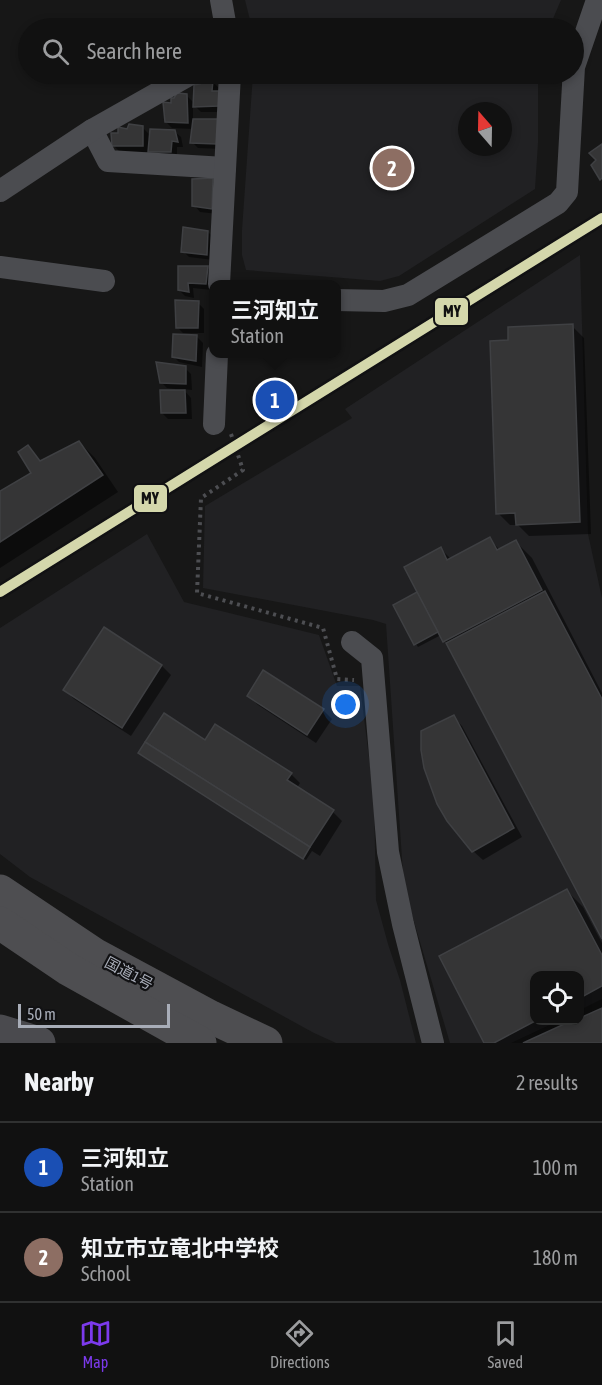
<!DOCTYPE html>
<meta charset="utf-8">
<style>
:root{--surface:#111;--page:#1a1a1a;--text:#f1f3f6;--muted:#9c9d9f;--line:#303131;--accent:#7c3aed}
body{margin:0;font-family:"Asap Condensed","Noto Sans JP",sans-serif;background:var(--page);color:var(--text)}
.controls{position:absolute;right:18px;bottom:18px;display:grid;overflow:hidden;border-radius:12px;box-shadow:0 3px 9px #0003}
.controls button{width:54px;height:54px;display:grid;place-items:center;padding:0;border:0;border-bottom:2px solid var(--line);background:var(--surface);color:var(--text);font:30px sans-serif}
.compass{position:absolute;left:458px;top:102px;width:54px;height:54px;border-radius:50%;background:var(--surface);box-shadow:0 3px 9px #0003;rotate:340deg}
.scale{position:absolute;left:18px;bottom:15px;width:152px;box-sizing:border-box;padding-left:6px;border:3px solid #a8adb8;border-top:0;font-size:16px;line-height:21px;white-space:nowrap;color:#a8adb8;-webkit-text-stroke:4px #111113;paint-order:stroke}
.you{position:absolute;left:346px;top:705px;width:21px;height:21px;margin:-15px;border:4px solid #fff;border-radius:50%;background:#1a73e8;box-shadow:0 0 0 9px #1a73e833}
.badge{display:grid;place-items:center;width:39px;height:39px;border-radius:50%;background:var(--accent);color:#fff;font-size:20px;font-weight:700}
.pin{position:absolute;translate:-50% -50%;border:3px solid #fff;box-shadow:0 2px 6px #0006}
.popup{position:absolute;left:209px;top:280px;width:132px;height:78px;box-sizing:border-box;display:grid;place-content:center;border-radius:12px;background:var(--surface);filter:drop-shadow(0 2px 4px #0005);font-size:20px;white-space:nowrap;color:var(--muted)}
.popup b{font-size:22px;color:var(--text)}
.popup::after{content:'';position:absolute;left:50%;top:100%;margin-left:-12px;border:12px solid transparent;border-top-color:var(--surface)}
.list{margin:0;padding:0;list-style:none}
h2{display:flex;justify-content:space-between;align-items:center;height:78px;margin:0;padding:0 24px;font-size:26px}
h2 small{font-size:20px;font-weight:400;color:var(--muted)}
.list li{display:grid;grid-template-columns:39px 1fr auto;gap:18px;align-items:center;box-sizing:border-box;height:90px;padding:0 24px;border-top:2px solid var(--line)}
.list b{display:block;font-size:22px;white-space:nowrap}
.list p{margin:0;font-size:20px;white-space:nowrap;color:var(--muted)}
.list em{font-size:20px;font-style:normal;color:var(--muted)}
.icon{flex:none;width:33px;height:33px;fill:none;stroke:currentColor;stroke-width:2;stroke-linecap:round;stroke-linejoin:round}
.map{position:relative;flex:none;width:602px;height:1043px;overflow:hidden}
.search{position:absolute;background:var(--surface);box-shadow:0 3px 9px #0003;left:18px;right:18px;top:18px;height:66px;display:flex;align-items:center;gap:15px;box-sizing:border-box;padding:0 21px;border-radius:33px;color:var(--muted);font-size:22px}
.sheet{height:258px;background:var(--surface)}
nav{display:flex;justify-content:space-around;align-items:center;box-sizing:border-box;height:84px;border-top:2px solid var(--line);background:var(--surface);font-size:16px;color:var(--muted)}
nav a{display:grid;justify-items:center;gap:3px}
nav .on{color:var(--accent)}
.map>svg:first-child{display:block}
</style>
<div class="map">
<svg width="602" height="1043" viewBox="0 0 602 1043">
<rect width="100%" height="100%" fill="#171717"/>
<g fill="#212123" fill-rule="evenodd">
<path d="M245 0H561L549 28H252Z"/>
<path d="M253 74H538V143L535 189 399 276 380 281 246 270 242 255V230ZM467 111H503V147H467Z"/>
<path d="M580 255 588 534 602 598V999L580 1010V976H534V1020L558 1021 511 1043H450L404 888 386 624 373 620 203 588 205 506 352 418 345 409Z"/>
<path d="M147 534 184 602 319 635 337 686H360L374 797 376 900 388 944 400 980 416 1043H336L314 1033 30 877 0 854V628Z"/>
</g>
<g fill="#0007" fill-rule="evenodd">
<path d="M213 82 219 88 224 112H201L193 104V120L223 149 198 148 192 142 193 129 172 128 166 122 172 105 187 96 195 104Z"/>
<path d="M142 127 151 136 174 131 181 137 183 147H177V158H156L150 152H120L114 146 128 131Z"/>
<path d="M212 180 218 186V214L200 212 194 205Z"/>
<path d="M208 232 214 238 213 260 189 257 183 251Z"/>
<path d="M207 267 213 274 212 290 193 288 194 298 185 296 179 290Z"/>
<path d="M198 303 204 309V333H183L177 327Z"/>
<path d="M572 326 584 338 591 534 529 536 518 525H510L498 513 510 342Z"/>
<path d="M197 337 203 343 202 367 179 362 173 356Z"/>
<path d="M185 368 191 374 192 390 183 389 191 398 192 419H168L162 413 175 391V389L167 388 161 382Z"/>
<path d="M79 442 95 458 118 492 0 568V493L33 473 27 447 42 462Z"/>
<path d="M489 539 500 550 516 542 532 558 602 693V936L450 647 444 641 441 635 418 647 416 644 419 593 441 549 451 559Z"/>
<path d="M104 629 162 666 171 675 131 736 74 699 65 690Z"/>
<path d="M249 696 323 710 332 719 316 743 258 705Z"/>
<path d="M453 717 462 726 522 837 483 860 473 851Z"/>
<path d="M205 742 291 774 300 783 297 788 333 812 342 821 320 856 312 851 306 860 142 756Z"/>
<path d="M567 891 583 907 602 943V1043H486ZM534 976H580V1020H534Z"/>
</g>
<g fill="#353536" stroke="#3f4043" stroke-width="1.5">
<path d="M199 79 213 80 212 91H219V106L193 107 194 85 200 84Z"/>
<path d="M177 93 187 94 188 123 165 122 163 102 171 103V98H174Z"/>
<path d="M193 119H218L217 144 190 143Z"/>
<path d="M129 124 143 126V146H112L111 133H118V127L127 129Z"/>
<path d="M150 129 175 130 178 142 172 141 171 152H148Z"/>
<path d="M602 144V178L600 180 591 165 596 160 589 153Z"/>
<path d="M213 178 212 209 192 206V179Z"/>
<path d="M183 227 208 231 207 255 181 252Z"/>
<path d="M178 266H208L206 284 188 283 189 292 178 290Z"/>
<path d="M175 300 199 301 198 328H176Z"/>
<path d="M573 324 580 522 516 525 515 513 496 514 490 341 508 340V327Z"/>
<path d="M173 334 197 335 196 361 172 357Z"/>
<path d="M156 362 186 366V384L160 383Z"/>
<path d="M160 390H185L186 413H161Z"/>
<path d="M79 441 103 475 0 542V491L31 473 18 452 28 445 40 461Z"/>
<path d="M490 537 497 550 516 540 542 590 443 642 404 567 441 547 447 560Z"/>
<path d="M545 591 602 699V939L446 643Z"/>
<path d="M417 592 438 632 414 645 393 605Z"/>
<path d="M104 627 162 665 122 728 63 690Z"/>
<path d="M263 670 324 709 307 735 247 696Z"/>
<path d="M164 713 205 740 215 724 292 773 287 780 334 810 310 847 145 742Z"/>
<path d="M454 715 514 828 472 852 447 821 437 804 424 768 421 750V731Z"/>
<path d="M145 742 310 847 303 859 138 753Z"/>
<path d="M567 889 602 955V986L580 998V976H534V1020H537L494 1043H484L439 956Z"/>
<path d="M602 1008V1043H523L573 1020H580V1018Z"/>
</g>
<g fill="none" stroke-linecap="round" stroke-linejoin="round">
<path stroke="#4d4e52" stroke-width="4" stroke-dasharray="3 4.5" stroke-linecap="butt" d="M231 434 243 470 201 498 197 593 323 628 337 679 354 680"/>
<g stroke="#4b4c50" stroke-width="22">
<path d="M221 0 226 28"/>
<path d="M92 130 108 161 225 168"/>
<path d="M0 191 92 130 191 74"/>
<path d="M0 267 104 281"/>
<path d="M219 284 230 74"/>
<path d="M336 300 384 301 408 295 558 203 567 192 574 67 597 0"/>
<path d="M214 424 217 354"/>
<path d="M352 642 372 658 388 852 403 924 433 1043"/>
</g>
<path stroke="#4a4a4e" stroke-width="33" d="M0 1031 39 1043"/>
<g stroke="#4e4e51" stroke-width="33">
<path d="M0 891 94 954 211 1017 266 1043"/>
<path d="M0 923 68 969 200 1043"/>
</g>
<defs>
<path id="rail-1" d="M0 592 602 218"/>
</defs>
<use href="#rail-1" stroke="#111113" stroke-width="15"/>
<use href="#rail-1" stroke="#d4d7ab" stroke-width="10"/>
</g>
<g text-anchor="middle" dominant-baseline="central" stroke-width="4.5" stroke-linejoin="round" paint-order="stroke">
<g font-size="15" fill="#a8adb8" stroke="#111113">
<text transform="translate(129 973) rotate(28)">国道1号</text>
</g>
</g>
<g stroke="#111113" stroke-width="2">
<rect x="434" y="297" width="35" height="29" rx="6" fill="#d4d7ab"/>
<rect x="133" y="484" width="35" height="29" rx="6" fill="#d4d7ab"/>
</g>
<g font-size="16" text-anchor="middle" font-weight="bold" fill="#111">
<text x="452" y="317">MY</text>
<text x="150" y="504">MY</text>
</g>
</svg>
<div class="controls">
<button><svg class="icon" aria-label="locate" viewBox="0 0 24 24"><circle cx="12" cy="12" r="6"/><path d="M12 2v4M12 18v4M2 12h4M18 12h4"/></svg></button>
</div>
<svg class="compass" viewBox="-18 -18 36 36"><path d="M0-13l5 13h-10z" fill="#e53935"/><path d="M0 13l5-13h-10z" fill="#9c9d9f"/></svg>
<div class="scale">50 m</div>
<div class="you"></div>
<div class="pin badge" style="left:275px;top:400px;background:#1a4fb4">1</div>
<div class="popup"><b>三河知立</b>Station</div>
<div class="pin badge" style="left:392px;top:168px;background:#8d6e63">2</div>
<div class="search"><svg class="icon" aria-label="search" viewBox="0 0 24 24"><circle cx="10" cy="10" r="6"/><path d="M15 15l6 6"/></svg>Search here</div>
</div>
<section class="sheet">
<h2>Nearby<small>2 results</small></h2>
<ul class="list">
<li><span class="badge" style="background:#1a4fb4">1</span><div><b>三河知立</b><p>Station</p></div><em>100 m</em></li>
<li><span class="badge" style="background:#8d6e63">2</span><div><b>知立市立竜北中学校</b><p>School</p></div><em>180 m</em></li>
</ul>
</section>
<nav>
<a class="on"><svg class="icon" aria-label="map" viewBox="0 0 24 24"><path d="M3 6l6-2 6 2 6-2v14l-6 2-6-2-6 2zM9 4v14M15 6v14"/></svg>Map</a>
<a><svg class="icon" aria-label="directions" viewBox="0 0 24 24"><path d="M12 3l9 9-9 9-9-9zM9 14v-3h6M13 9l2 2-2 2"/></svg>Directions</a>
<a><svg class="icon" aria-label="saved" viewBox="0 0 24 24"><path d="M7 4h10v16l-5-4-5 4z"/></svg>Saved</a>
</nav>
